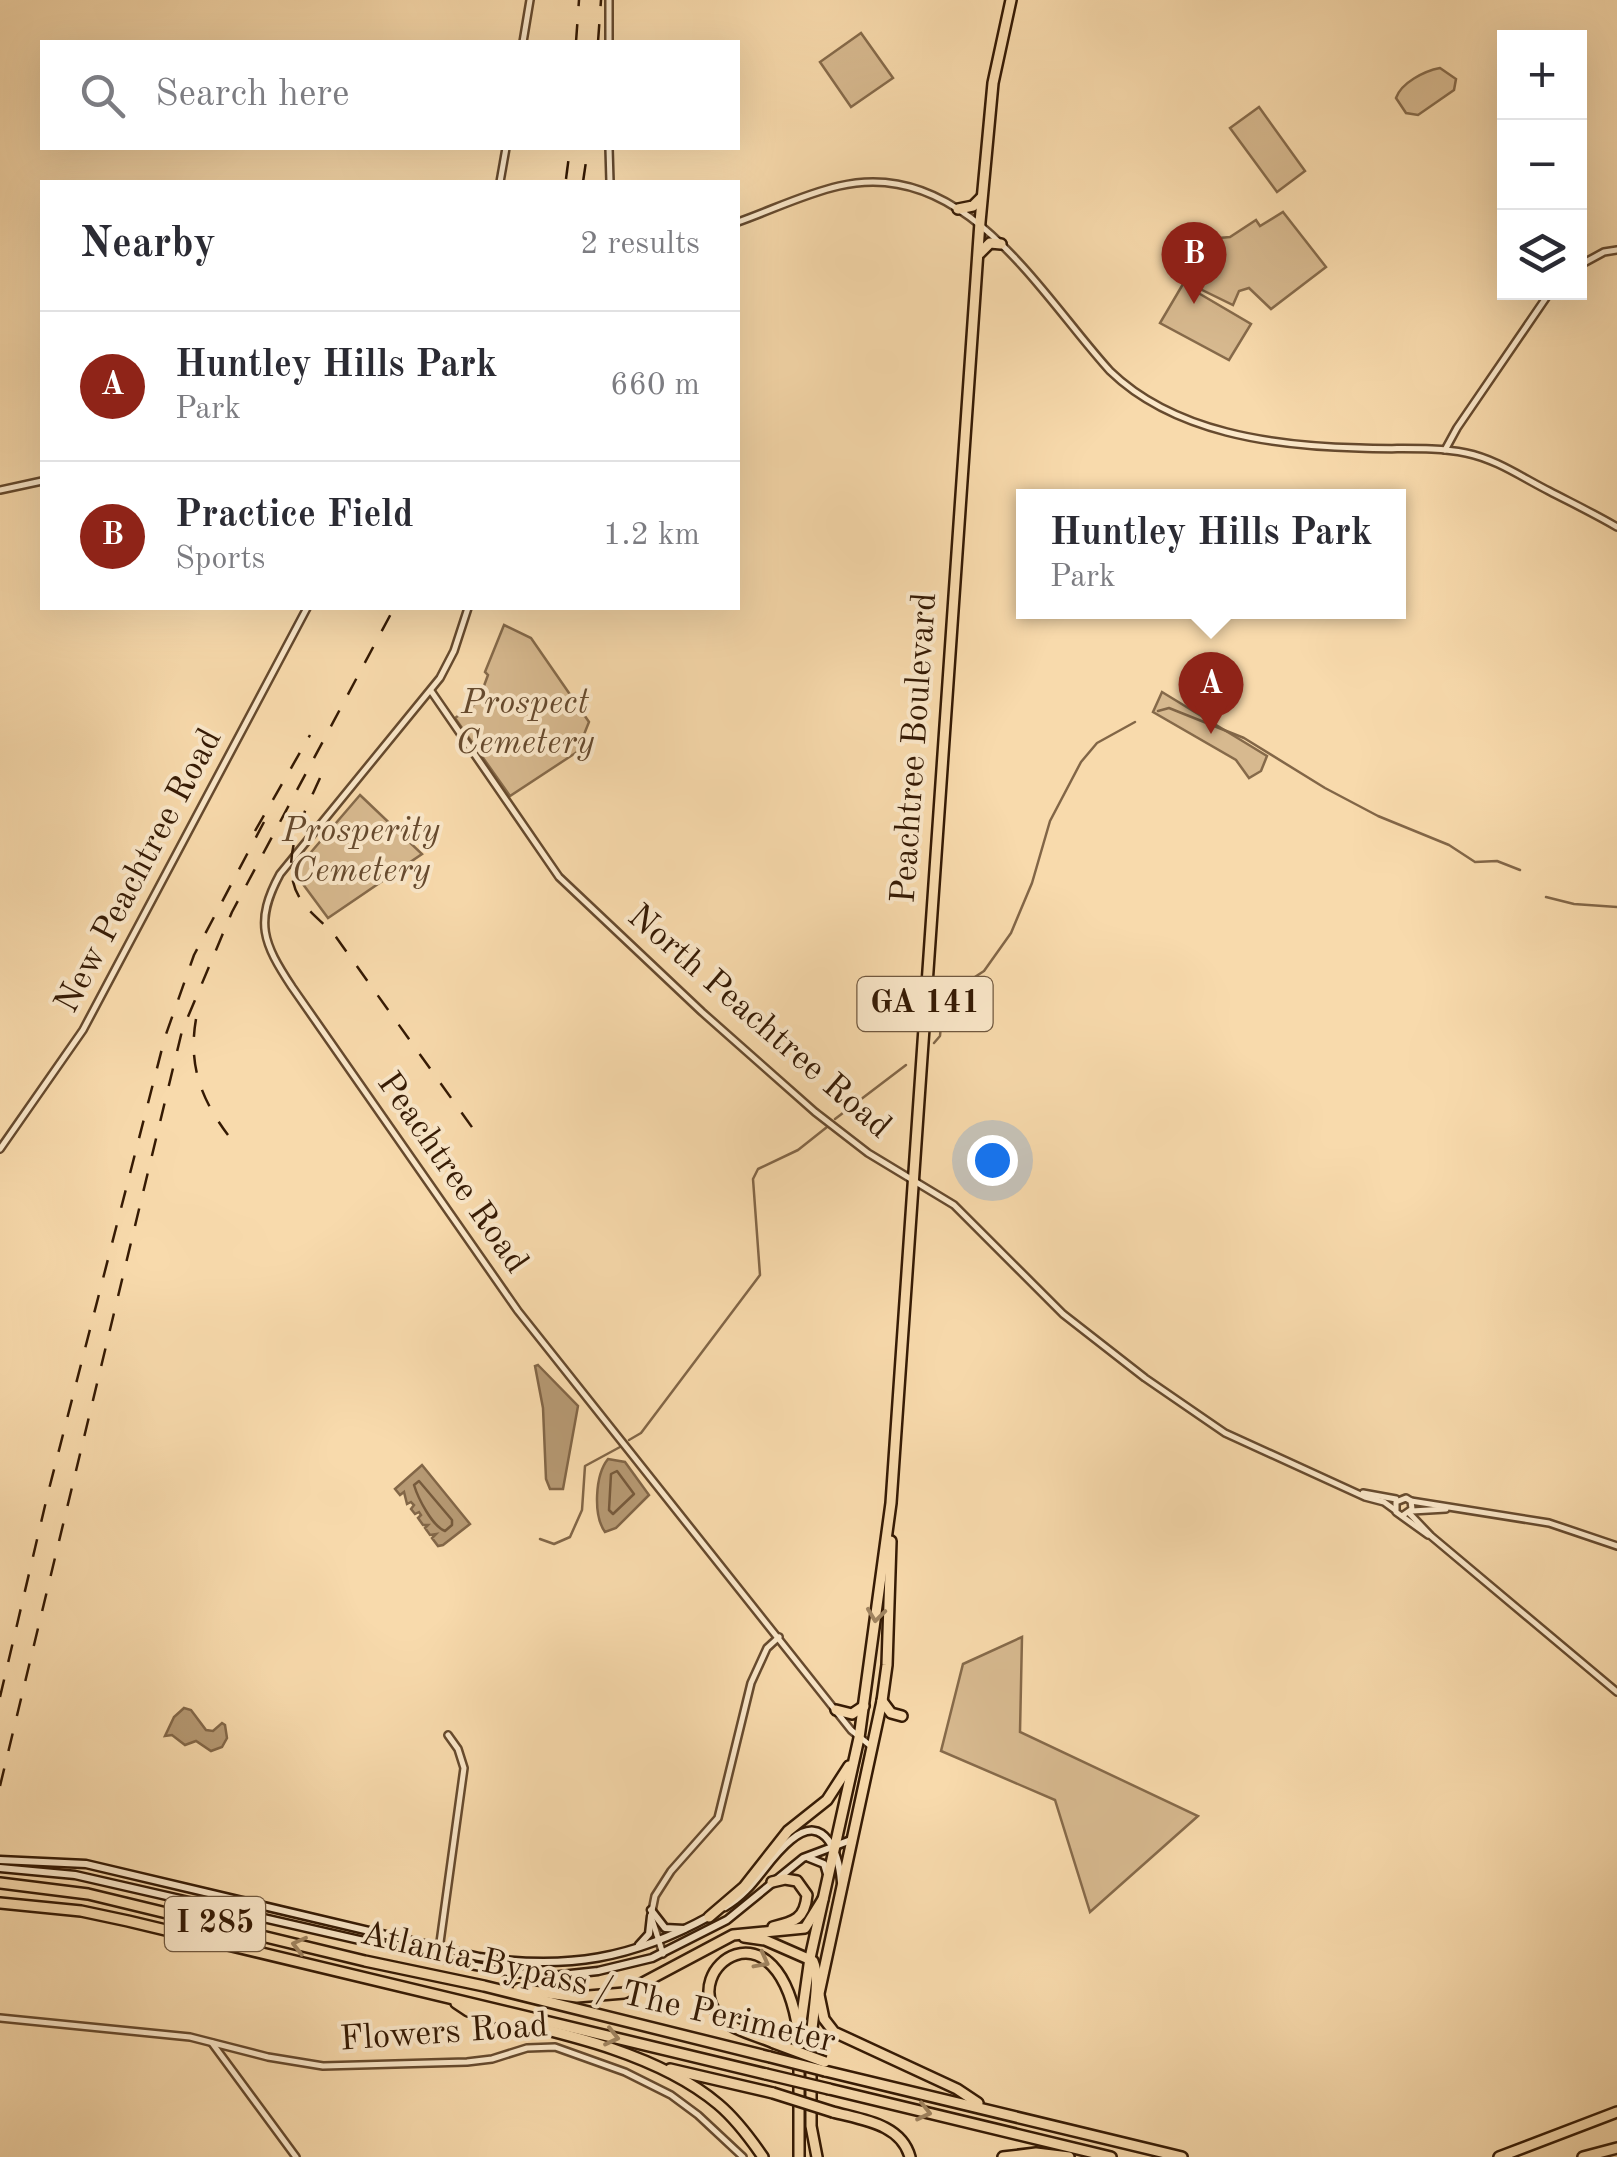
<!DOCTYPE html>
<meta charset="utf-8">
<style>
:root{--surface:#fff;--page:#f7f7f7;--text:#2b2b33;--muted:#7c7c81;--line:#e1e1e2;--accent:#8f2418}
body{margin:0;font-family:"Old Standard TT",serif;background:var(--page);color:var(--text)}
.controls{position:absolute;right:30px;top:30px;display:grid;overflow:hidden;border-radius:0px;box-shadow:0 10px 40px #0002}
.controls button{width:90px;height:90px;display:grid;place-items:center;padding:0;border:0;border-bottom:2px solid var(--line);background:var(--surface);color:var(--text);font:50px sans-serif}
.you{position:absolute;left:992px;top:1160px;width:35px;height:35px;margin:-25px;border:8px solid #fff;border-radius:50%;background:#1a73e8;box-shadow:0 0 0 15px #1a73e833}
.badge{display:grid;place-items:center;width:65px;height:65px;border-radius:50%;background:var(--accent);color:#fff;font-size:32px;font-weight:700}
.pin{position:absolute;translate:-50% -82px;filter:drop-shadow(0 2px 5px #0008)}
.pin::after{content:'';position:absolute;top:52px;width:35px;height:30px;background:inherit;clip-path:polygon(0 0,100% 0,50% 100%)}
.popup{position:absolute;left:1016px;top:489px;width:390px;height:130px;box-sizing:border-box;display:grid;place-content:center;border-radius:0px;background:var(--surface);filter:drop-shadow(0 2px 8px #0005);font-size:32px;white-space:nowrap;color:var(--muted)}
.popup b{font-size:38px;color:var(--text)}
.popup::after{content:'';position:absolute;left:50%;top:100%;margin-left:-20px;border:20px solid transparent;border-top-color:var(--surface)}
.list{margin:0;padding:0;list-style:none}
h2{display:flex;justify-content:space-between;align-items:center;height:130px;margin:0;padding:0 40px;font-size:42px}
h2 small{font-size:32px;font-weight:400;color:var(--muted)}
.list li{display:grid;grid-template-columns:65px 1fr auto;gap:30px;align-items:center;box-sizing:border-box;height:150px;padding:0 40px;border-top:2px solid var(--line)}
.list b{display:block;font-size:38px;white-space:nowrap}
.list p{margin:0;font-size:32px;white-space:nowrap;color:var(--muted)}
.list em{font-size:32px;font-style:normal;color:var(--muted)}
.icon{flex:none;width:55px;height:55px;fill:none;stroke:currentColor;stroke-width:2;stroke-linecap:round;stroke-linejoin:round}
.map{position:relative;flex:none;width:1617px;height:2157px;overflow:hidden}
.search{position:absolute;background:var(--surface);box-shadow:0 10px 40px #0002;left:40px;top:40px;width:700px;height:110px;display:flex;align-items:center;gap:25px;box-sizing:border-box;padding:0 35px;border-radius:0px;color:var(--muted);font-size:38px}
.panel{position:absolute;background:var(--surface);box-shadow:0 10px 40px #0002;left:40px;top:180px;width:700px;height:430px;border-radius:0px}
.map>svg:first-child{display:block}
</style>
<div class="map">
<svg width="1617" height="2157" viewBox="0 0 1617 2157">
<rect width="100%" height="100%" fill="#f8daac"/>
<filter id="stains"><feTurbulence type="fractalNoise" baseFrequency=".002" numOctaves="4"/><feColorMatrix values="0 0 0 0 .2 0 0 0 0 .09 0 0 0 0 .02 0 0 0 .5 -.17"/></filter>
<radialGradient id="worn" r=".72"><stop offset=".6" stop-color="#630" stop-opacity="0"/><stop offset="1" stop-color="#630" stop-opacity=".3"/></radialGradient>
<g fill="#d7b98f" stroke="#866a4a" stroke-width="2.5">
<path d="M861 33 893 78 851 107 820 62Z"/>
<path d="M1440 68 1456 79 1454 90 1418 115 1406 113 1396 98C1401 83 1424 71 1440 68Z"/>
<path d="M1259 107 1305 171 1277 192 1230 128Z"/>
<path d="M1283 212 1326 267 1271 309 1249 288 1239 291 1233 305 1190 284 1219 238 1230 237 1256 220 1260 226Z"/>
<path d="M1183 284 1251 324 1229 360 1160 323Z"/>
<path d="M504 625 531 638 589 722 577 752 510 796 455 718 478 702 488 675 485 672Z"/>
<path d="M1162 692 1267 756 1261 771 1249 778 1236 760 1153 712Z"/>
<path d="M360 795 422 854 328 918 294 872Z"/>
<path d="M1022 1637 1020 1732 1198 1816 1090 1912 1055 1800 941 1751 963 1664Z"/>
</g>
<g fill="#b69973" stroke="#826647" stroke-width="2.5">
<path d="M538 1365 578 1406 563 1489H550L546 1479 543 1408 535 1366Z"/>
<path d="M608 1459 625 1462 649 1495 616 1528 605 1532C593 1515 595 1475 608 1459Z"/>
<path d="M422 1465 470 1524 443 1545 438 1546 432 1538 436 1534 430 1535 425 1528 428 1525H423L418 1518 421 1515 419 1512 415 1514 411 1509 414 1505 411 1502 407 1504 404 1492 400 1495 395 1489Z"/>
<path d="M184 1708 191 1710 206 1730 213 1731 222 1723 225 1725 227 1738 222 1747 211 1751 196 1741 185 1745 172 1735 165 1736 174 1717Z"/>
</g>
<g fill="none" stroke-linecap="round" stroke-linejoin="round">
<g stroke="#765a3c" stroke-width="2.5">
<path d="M617 1471 634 1494 613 1514 609 1510 611 1474Z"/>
<path d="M419 1481 452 1520V1525L445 1531C432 1526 418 1498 414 1485Z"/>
</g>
<g stroke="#826647" stroke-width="2.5">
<path d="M1158 711 1169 708 1244 738 1325 788 1378 816 1449 845 1475 862 1497 861 1520 870"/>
<path d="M1546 897 1574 904 1617 907"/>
<path d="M934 1043 940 1036 943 1004 952 992 984 971 1011 933 1032 883 1050 821 1081 762 1097 743 1135 722"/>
<path d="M835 1119 906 1065"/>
<path d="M629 1440 641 1433 760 1275 753 1179 758 1169 798 1150 827 1127"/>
<path d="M540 1539 554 1544 570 1537 582 1510 585 1466 620 1447"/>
</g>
<defs>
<g id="tertiary">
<path d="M609 0V42"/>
<path d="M523 42 530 0"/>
<path d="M609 148 610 182"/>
<path d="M500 182 506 148"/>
<path d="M738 222C772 210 804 194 839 186 964 156 1040 294 1110 371 1174 433 1274 446 1359 448 1395 450 1431 446 1466 453 1496 459 1523 478 1549 491 1572 503 1595 514 1617 527"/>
<path d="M1580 265 1604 252 1617 250"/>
<path d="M1445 450 1457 428 1550 292"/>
<path d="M0 490 42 481"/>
<path d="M468 608 454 651 440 678 280 874C254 922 263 943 292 987L518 1311 851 1730 872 1747"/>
<path d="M431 691 559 877 702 1012 815 1112 868 1153 954 1205 1063 1314 1145 1378 1225 1433 1365 1497 1384 1502 1395 1510"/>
<path d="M0 1149 83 1030 307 608"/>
<path d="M1363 1493 1396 1499"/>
<path d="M1411 1501 1549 1523 1617 1546"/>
<path d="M1412 1511 1446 1509"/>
<path d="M1410 1514 1431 1536 1617 1692"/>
<path d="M1402 1516 1412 1509 1411 1501 1406 1498 1396 1502V1512L1428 1535"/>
<path d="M663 1954 651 1916 655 1896 671 1871 718 1818 751 1683 767 1648 779 1637"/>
<path d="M438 1957 464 1768 458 1749 448 1735"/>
<path d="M0 2018 190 2037 268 2057 323 2066 467 2062 492 2059 527 2048 555 2047 625 2072 671 2095 698 2115 743 2157"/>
<path d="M212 2043 296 2157"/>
</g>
<g id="secondary">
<path d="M809 1858 824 1864 827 1874"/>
<path d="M0 1860 86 1864 479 1957C567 1970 632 1959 710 1916"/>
<path d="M0 1868 75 1875 460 1963 513 1973 552 1976 598 1971 652 1958 727 1920 803 1858 851 1840"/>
<path d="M725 1907C754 1891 766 1860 791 1840 826 1811 839 1856 841 1882"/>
<path d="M651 1910 665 1928 684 1929"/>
<path d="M639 1945 649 1934 651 1916"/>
</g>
<g id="trunk">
<path d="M958 209 973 206 981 198"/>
<path d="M980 253 990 243 1001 244"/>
<path d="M882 1701 891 1713 902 1716"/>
<path d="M836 1710 852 1714 864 1706"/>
<path d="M709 1917 744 1887 788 1831 827 1800 849 1766"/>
<path d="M810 1958 859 1738 891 1503 980 222 993 83 1011 0"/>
<path d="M818 1998 882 1701 887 1665 891 1541"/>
<path d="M811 2063V2126L817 2157"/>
</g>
<g id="motorway">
<path d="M772 1882 785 1879 797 1881 807 1895C805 1919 794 1922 773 1927"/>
<path d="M0 1883 88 1894 365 1961 484 1986 770 2057"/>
<path d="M0 1903 81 1911 128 1921 766 2074"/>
<path d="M744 1937 765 1940 813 1961C822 1981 810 2024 811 2048"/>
<path d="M518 1989 577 1997 624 1993 733 1935 805 1928 823 1899"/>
<path d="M819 1995 824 2019 834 2032 957 2089 978 2103"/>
<path d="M456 2003 468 2011C548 2030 654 2050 718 2104 736 2119 750 2138 763 2157"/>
<path d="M774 2043C756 2035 733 2031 719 2016 677 1970 779 1892 799 2036"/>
<path d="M670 2069 773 2093"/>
<path d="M825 2071 1182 2157"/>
<path d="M829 2089 1111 2157"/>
<path d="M833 2112C863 2120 901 2124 910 2157"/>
<path d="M799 2157V2036L810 1958"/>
<path d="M1003 2157 1036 2153 1069 2157"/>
<path d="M1499 2157 1617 2112"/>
<path d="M1583 2157 1617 2148"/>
</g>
</defs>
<use href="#tertiary" stroke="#664a2e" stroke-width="10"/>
<use href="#secondary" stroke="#351a04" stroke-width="11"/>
<use href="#trunk" stroke="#351a04" stroke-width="14"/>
<use href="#motorway" stroke="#351a04" stroke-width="14"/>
<use href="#tertiary" stroke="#fae7c9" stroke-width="5"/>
<use href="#secondary" stroke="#fae7c9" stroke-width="6"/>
<use href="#trunk" stroke="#f8daac" stroke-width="9"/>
<use href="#motorway" stroke="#f8daac" stroke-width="9"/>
<g stroke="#351a04" stroke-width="2.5" stroke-dasharray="18 18" stroke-linecap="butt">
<path d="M576 42 579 0"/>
<path d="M598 42 601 0"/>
<path d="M566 179 570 148"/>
<path d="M583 182 588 148"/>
<path d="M320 778C303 816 275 865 303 903 313 916 326 925 336 937L479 1137"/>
<path d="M255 831 310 735"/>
<path d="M196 1019C188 1065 201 1099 228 1135"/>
<path d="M0 1697 48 1493 165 1037 194 955 264 822"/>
<path d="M0 1786 182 1031 232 912 394 608"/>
</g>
<defs>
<g id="motorway-bridge">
<path d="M774 2043 825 2062"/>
<path d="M770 2057 825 2071"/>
<path d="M766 2074 829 2089"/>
<path d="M773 2093 833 2112"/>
</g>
</defs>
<use href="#motorway-bridge" stroke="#351a04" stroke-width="14" stroke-linecap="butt"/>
<use href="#motorway-bridge" stroke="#f8daac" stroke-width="9"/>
</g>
<defs><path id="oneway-chevron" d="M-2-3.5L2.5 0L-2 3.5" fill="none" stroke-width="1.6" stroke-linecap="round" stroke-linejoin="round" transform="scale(2.5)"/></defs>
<g stroke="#a08460">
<use href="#oneway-chevron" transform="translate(876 1615) rotate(97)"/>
<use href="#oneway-chevron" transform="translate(299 1945) rotate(-166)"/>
<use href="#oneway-chevron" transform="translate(762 1961) rotate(28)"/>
<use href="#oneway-chevron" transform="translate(612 2037) rotate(13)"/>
<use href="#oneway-chevron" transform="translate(924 2112) rotate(13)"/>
</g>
<g text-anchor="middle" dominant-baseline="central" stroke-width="8" stroke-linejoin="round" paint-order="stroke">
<g fill="#fae7c9" stroke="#70583f" stroke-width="2.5">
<rect x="857.5" y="977" width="135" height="54" rx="8"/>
<rect x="165" y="1897" width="100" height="54" rx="8"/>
</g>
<g font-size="32" font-weight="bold" fill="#351a04">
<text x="925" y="1004">GA 141</text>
<text x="215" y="1924">I 285</text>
</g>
<g font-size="35" font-style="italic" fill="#664a2e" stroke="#fae7c9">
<text x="525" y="703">Prospect<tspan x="525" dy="40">Cemetery</tspan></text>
<text x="361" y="831">Prosperity<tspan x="361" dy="40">Cemetery</tspan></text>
</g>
<g font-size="35" fill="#351a04" stroke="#fae7c9">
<text transform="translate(915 748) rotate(-86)">Peachtree Boulevard</text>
<text transform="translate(139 871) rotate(-62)">New Peachtree Road</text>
<text transform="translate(759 1022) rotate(41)">North Peachtree Road</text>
<text transform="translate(452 1173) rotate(55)">Peachtree Road</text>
<text transform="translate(598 1988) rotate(13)">Atlanta Bypass / The Perimeter</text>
<text transform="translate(444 2033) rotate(-4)">Flowers Road</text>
</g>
</g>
<rect width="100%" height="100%" filter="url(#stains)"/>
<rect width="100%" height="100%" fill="url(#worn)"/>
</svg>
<div class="controls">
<button>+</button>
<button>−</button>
<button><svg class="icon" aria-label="layers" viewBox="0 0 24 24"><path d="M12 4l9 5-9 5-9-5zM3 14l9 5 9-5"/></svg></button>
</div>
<div class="you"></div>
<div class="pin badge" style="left:1211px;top:734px">A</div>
<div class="popup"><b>Huntley Hills Park</b>Park</div>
<div class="pin badge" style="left:1194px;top:304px">B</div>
<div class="search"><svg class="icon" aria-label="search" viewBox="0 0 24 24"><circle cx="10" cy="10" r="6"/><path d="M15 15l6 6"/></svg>Search here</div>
<section class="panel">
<h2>Nearby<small>2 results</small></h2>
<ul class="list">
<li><span class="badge">A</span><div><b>Huntley Hills Park</b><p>Park</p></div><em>660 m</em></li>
<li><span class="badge">B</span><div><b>Practice Field</b><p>Sports</p></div><em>1.2 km</em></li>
</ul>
</section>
</div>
